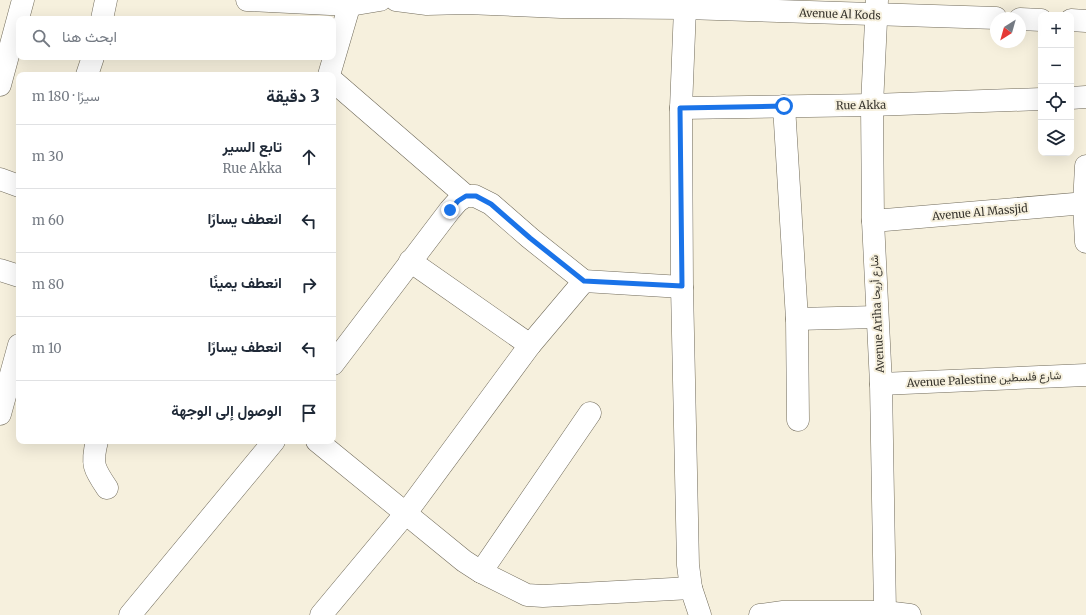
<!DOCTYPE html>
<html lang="ar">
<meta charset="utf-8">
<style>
:root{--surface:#fff;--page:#f2f2f3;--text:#1f2937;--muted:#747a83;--line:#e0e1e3}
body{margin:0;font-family:Merriweather,Vazirmatn,serif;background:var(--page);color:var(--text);direction:rtl}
.controls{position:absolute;right:12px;top:12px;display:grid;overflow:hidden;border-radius:8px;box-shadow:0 4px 16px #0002}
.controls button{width:36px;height:36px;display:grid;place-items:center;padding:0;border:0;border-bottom:1px solid var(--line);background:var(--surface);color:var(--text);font:20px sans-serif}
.compass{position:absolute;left:990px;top:12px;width:36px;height:36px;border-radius:50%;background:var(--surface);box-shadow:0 4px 16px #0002;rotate:217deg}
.stop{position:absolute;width:12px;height:12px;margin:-9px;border:3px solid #1a73e8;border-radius:50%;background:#fff}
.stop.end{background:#1a73e8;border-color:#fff;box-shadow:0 1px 4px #0008}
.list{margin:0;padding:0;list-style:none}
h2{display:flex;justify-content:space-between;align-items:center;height:52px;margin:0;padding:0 16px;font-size:17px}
h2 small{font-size:13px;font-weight:400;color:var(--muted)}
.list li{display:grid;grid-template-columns:26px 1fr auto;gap:12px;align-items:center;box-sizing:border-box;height:64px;padding:0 16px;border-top:1px solid var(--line)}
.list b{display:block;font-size:15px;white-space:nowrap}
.list p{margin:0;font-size:13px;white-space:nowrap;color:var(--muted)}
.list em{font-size:13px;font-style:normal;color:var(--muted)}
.icon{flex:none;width:22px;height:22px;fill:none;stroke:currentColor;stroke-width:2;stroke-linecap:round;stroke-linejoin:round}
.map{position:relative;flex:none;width:1086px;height:615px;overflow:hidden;direction:ltr}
.search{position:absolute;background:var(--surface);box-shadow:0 4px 16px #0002;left:16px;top:16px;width:320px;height:44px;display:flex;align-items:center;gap:10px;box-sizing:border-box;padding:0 14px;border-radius:8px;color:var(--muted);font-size:15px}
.panel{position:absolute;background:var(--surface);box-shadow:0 4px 16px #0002;left:16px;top:72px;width:320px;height:372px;border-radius:8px;direction:rtl}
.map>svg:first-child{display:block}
</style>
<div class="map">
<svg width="1086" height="615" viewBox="0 0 1086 615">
<rect width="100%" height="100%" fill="#f6f0dd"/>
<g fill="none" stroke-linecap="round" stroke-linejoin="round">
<defs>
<g id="minor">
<path d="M247 0 350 5 380 0"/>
<path d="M396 0 427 4 466 3 561 7 685 8 996 18"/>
<path d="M877 0 872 105 873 221 881 384 885 612"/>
<path d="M685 8 681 108 682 287 688 565 691 588"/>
<path d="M102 19 106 0"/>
<path d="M1020 19 1041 20"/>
<path d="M1071 20 1086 21"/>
<path d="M87 75 93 57"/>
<path d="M329 75 351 0"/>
<path d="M333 81 466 196"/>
<path d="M0 85 23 0"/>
<path d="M1071 98 1086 97"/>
<path d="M784 106 797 319 798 420"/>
<path d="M681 108 872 105 1041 99"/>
<path d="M1086 166 1084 204 1086 242"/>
<path d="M0 179 19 186"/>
<path d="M873 221 1086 203"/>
<path d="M410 261 530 345"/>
<path d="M0 270 19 276"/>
<path d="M797 319 877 317"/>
<path d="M333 364 450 210 458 201 466 196H475L491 204 530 238 584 281 682 287"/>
<path d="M881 384 1086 375"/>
<path d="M0 414 19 345"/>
<path d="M97 441C91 464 94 469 107 488"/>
<path d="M317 441 464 561 481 572 527 595 543 596 691 588 700 615"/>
<path d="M481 572 590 413"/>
<path d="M130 615 274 441"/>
<path d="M321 615 406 513 530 345 584 281"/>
<path d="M760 615 783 612H885L910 615"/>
</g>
</defs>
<use href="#minor" stroke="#716b5b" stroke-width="23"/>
<use href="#minor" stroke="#fff" stroke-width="22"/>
</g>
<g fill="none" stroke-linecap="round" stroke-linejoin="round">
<path stroke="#1a73e8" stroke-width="5" d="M450 210 458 201 466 196H476L491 204 530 238 584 281 682 286 680 108 784 106"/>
</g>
<g text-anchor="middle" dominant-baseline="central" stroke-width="4" stroke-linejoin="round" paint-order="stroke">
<g font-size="11" fill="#37342d" stroke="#f6f0dd">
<text transform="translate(840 14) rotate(2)">Avenue Al Kods</text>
<text transform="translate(861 105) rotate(-1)">Rue Akka</text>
<text transform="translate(980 212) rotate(-5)">Avenue Al Massjid</text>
<text transform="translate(877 314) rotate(-93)">Avenue Ariha شارع أريحا</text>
<text transform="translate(984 379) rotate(-3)">Avenue Palestine شارع فلسطين</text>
</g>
</g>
</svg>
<div class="controls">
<button>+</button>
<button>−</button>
<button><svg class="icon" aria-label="locate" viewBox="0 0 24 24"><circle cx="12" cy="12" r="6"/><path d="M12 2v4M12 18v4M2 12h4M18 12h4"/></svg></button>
<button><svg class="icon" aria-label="layers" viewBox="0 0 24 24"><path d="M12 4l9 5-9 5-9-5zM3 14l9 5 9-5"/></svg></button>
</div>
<svg class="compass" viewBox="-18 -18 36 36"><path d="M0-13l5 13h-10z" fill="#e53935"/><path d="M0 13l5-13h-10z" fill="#747a83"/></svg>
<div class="stop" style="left:784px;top:106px"></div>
<div class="stop end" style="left:450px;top:210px"></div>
<div class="search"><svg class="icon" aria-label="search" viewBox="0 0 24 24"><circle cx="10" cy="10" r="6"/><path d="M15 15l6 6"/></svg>ابحث هنا</div>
<section class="panel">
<h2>3 دقيقة<small>سيرًا · 180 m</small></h2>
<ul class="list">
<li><svg class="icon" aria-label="ahead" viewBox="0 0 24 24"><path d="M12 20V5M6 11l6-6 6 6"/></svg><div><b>تابع السير</b><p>Rue Akka</p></div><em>30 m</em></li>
<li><svg class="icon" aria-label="left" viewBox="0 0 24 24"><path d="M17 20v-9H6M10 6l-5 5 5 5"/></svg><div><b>انعطف يسارًا</b></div><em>60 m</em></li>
<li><svg class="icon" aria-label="right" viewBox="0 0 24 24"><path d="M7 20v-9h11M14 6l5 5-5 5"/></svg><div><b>انعطف يمينًا</b></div><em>80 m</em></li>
<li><svg class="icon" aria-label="left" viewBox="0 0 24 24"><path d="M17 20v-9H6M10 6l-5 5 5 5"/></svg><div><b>انعطف يسارًا</b></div><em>10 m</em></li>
<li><svg class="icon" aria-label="arrive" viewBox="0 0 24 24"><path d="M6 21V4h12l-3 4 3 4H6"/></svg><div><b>الوصول إلى الوجهة</b></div></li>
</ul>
</section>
</div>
